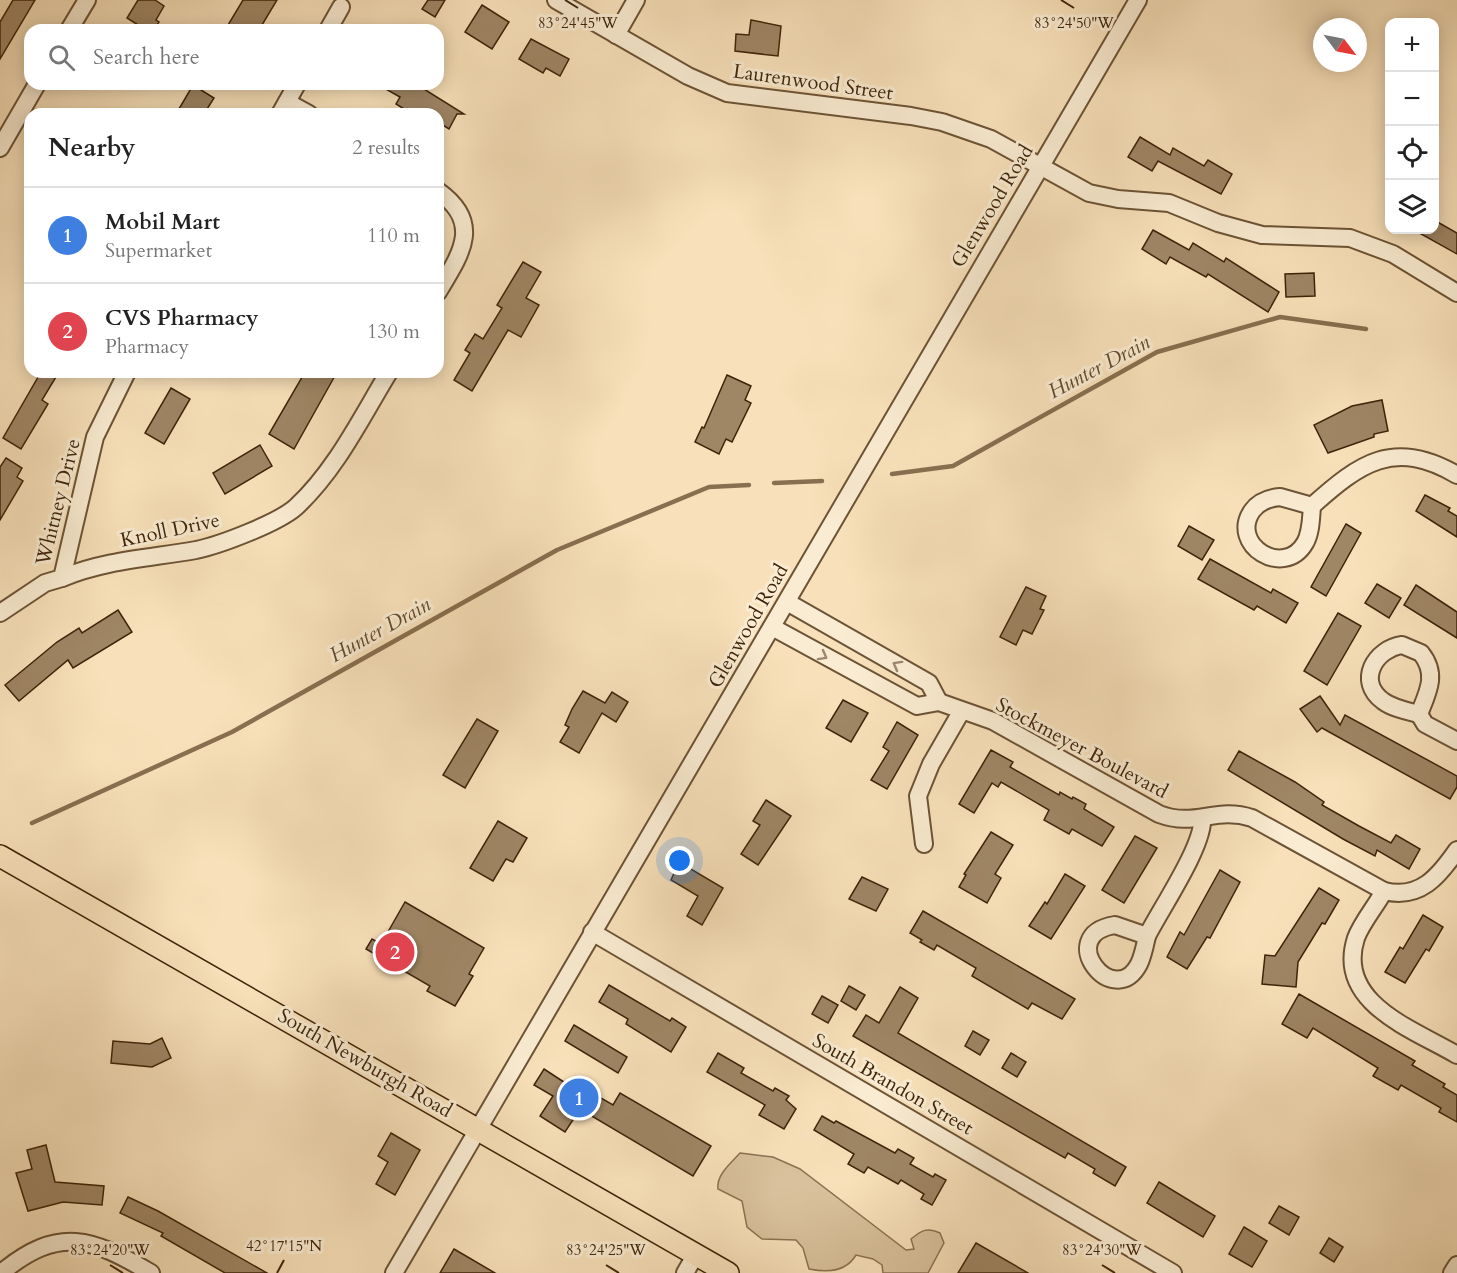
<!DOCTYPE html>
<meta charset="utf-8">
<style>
:root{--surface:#fff;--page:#f2f2f2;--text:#222;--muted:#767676;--line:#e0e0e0;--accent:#ea580c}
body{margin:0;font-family:Cardo,serif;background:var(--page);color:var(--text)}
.controls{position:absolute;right:18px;top:18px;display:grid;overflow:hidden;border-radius:12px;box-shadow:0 3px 15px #0003}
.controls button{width:54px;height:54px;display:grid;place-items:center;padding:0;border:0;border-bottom:2px solid var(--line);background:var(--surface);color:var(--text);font:30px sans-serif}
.compass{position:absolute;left:1313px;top:18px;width:54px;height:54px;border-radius:50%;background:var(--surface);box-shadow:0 3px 15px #0003;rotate:122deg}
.you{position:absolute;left:680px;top:861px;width:21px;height:21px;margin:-15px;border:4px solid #fff;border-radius:50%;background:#1a73e8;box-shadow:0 0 0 9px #1a73e833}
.badge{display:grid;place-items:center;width:39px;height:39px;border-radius:50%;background:var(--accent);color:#fff;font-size:20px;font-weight:700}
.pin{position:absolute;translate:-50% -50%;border:3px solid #fff;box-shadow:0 2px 6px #0006}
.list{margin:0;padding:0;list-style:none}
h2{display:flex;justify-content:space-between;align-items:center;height:78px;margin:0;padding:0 24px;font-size:26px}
h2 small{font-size:20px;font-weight:400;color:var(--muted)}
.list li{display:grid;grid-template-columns:39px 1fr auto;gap:18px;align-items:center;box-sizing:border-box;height:96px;padding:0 24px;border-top:2px solid var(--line)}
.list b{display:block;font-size:22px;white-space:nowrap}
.list p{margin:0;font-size:20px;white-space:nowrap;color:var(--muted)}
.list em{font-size:20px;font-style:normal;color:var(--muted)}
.icon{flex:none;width:33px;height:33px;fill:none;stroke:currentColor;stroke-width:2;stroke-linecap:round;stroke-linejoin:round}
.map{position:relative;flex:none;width:1457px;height:1273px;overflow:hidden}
.search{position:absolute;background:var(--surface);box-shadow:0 3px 15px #0003;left:24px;top:24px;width:420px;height:66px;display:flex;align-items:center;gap:15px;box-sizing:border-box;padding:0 21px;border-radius:18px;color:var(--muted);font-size:22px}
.panel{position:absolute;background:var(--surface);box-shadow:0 3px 15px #0003;left:24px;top:108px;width:420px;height:270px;border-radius:18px}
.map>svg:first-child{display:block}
</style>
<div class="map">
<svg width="1457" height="1273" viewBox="0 0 1457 1273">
<rect width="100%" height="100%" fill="#f8e1ba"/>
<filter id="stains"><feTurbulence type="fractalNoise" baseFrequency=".00333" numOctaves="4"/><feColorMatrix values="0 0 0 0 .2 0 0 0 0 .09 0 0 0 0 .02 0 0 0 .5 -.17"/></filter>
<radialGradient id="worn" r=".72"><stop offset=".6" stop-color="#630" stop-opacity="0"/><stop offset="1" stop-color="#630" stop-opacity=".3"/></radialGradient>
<path fill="#d8c19c" stroke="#8b7252" stroke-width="1.5" d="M740 1153 773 1157 800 1169 906 1250 914 1249 911 1239C922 1230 927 1227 940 1233L944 1243 928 1273H883L882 1265 873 1259 856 1255C846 1272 828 1273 809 1269L803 1248 796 1240 762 1239 747 1227 742 1201 718 1189C716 1175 731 1163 740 1153Z"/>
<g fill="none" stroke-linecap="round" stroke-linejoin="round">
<g stroke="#886f4f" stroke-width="4.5">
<path d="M892 474 953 466 1157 352 1280 317 1366 329"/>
<path d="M774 483 822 481"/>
<path d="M32 823 232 732 557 550 709 487 749 485"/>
</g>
</g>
<g fill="#9f8665" stroke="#3e2409" stroke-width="1.5">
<path d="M13 0H35L0 59V22Z"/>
<path d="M138 0H155L164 6 156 20 159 22 154 30H146L127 18Z"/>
<path d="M243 0H277L259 30H225Z"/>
<path d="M428 0H445L435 17 422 9Z"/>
<path d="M482 5 509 22 492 49 465 32Z"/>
<path d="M751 20 781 26 778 56 735 51 736 34 749 35Z"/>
<path d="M531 39 569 59 560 76 546 68 543 73 519 59Z"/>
<path d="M377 84H416L464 114H457L449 129 438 122V114H412L396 104 400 97Z"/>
<path d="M193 85 214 98 204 114H176Z"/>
<path d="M1140 137 1170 155 1173 148 1204 166 1208 160 1232 174 1221 194 1158 161 1152 171 1128 157Z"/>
<path d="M1434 220 1457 233V254L1414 230H1434Z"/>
<path d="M1153 230 1189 250 1193 243 1224 262 1226 258 1279 292 1268 312 1208 274 1206 277 1170 257 1166 264 1142 249Z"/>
<path d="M523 262 541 272 526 298 539 305 521 337 508 330 472 391 454 380 470 353 465 350 475 334 483 339 502 308 497 305Z"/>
<path d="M1314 273 1315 296 1286 297 1285 274Z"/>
<path d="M41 372H59L42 400 48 404 21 449 3 438Z"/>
<path d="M305 372H337L294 449 269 434Z"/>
<path d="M727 375 751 386 745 400 751 403 732 442 726 439 719 454 695 442 702 427 704 428Z"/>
<path d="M171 388 190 399 164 444 145 433Z"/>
<path d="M1382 400 1388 431 1374 434V437L1328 453 1314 425 1352 406Z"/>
<path d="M260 445 272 466 225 494 213 473Z"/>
<path d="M6 458 22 468 17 477 23 481 0 520V467Z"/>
<path d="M1425 495 1450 508 1448 511 1457 516V537L1416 511Z"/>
<path d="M1346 524 1361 533 1326 596 1311 587Z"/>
<path d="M1189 526 1214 540 1202 560 1178 546Z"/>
<path d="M1210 559 1271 593 1273 589 1298 603 1286 623 1257 606 1254 610 1198 579Z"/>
<path d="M1377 584 1401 598 1389 618 1365 603Z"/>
<path d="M1416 585 1457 612V638L1404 605Z"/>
<path d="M1026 587 1046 596 1040 609 1044 610 1032 634 1023 630 1016 645 1000 637Z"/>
<path d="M118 610 132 632 73 668 68 660 19 701 5 685 57 642 79 628 82 633Z"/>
<path d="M1338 613 1361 626 1327 685 1304 671Z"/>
<path d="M583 691 605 703 612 692 628 702 616 722 602 713 579 753 560 742 569 727 565 725 572 709Z"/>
<path d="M1320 696 1340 725 1345 715 1457 776V787L1450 799 1322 728 1317 732 1300 709Z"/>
<path d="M843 700 868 713 851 742 826 728Z"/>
<path d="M477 719 498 731 465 788 443 775Z"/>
<path d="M897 722 918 735 887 789 871 780 889 751 883 747Z"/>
<path d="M991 750 1013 762 1010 767 1059 795 1060 792 1072 799 1073 797 1086 804 1084 809 1114 827 1102 846 1072 829 1069 834 1044 820 1049 810 1001 782 998 787 992 783 974 813 959 804Z"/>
<path d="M1239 751 1295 782 1324 802 1322 805 1359 826 1391 843 1396 835 1420 849 1409 869 1377 850 1375 856 1343 839 1228 770Z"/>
<path d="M766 800 791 816 758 865 741 854 760 825 753 821Z"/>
<path d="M498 821 527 838 513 862 506 859 493 881 470 868Z"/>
<path d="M991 832 1013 845 995 874 1001 878 987 903 959 887 966 875 964 874Z"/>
<path d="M1135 836 1157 848 1124 903 1102 890Z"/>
<path d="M679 862 723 888 702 925 687 916 698 896 671 880Z"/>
<path d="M1220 870 1240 882 1210 938 1207 937 1187 969 1167 957 1180 932 1184 935Z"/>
<path d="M1065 874 1085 886 1051 939 1029 926 1045 902 1047 904Z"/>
<path d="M862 877 888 889 876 911 849 899Z"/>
<path d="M1319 888 1339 900 1325 924 1322 923 1298 962 1296 987 1262 984 1265 955 1275 956Z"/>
<path d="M405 902 484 948 469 974 473 976 455 1006 427 991 430 986 366 949 372 939 381 944Z"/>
<path d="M923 911 1075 999 1062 1019 1032 1003 1028 1009 972 976 976 968 937 945 934 950 920 942 922 940 910 933Z"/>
<path d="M1423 915 1443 927 1429 951 1426 949 1405 983 1385 972 1400 947 1403 949Z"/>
<path d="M609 985 670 1021 672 1018 686 1027 671 1052 626 1024 628 1019 599 1002Z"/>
<path d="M849 986 865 995 856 1010 841 1001Z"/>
<path d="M900 987 918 998 898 1033 1126 1167 1115 1186 1093 1173 1095 1169 1068 1153 1065 1158 853 1036 866 1015 879 1023Z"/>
<path d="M1299 994 1415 1061 1412 1065 1445 1084 1443 1087 1457 1095V1122L1439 1112 1441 1108 1401 1085 1398 1090 1373 1076 1378 1068 1313 1028 1307 1038 1282 1024Z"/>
<path d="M822 996 838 1005 828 1023 812 1014Z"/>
<path d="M574 1025 627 1057 618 1073 565 1041Z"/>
<path d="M973 1031 989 1040 980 1055 965 1046Z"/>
<path d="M162 1038 171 1058 152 1067 111 1063 113 1041 150 1044Z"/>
<path d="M718 1053 744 1068 741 1073 773 1091 775 1088 789 1096 786 1100 796 1109 784 1129 759 1115 765 1105 707 1072Z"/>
<path d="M1011 1053 1026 1062 1017 1077 1002 1068Z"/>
<path d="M544 1069 573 1088 575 1083 613 1105 620 1093 711 1146 693 1176 580 1109 565 1132 540 1116 553 1096 534 1085Z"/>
<path d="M822 1116 834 1123 836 1121 895 1153 898 1149 914 1158 910 1164 933 1177 935 1174 946 1180 932 1205 921 1199 924 1194 901 1180 898 1184 868 1167 864 1173 848 1164 854 1154 814 1130Z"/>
<path d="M391 1133 420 1150 395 1195 376 1184 388 1162 378 1156Z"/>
<path d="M46 1145 55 1182 104 1186 102 1205 63 1202 28 1211 16 1173 32 1169 27 1150Z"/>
<path d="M1159 1182 1215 1216 1203 1237 1147 1203Z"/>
<path d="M128 1197 158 1211 267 1273H225L161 1236 163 1233 120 1213Z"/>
<path d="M1279 1206 1299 1217 1289 1235 1269 1223Z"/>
<path d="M1244 1227 1267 1241 1252 1267 1229 1254Z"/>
<path d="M1329 1238 1343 1247 1334 1262 1320 1253Z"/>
<path d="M976 1243 1028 1273H958Z"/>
<path d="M454 1249 495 1273H440Z"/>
</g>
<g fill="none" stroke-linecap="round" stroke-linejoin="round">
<defs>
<g id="minor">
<path d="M556 0 688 76 727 93 911 116 942 122 991 139 1089 193 1118 199 1169 203 1218 223 1262 235 1350 238 1393 254 1457 293"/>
<path d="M69 30 87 0"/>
<path d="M328 30 341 7"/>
<path d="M616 35 636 0"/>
<path d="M287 102 309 114"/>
<path d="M280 114 297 84"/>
<path d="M0 148 37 84"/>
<path d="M438 191C483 223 461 254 438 292"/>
<path d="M1280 497 1312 506C1311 518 1311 533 1305 543 1284 579 1229 545 1252 511 1259 501 1269 498 1280 497Z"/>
<path d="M1312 506C1360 463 1394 438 1457 475"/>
<path d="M62 578C105 560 151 558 196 550 220 545 278 523 296 507 336 470 361 418 389 372"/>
<path d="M787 602 929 683 939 702"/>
<path d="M0 613 45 583 62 578 95 437 127 372"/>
<path d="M772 627 917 706 939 702 993 721 1159 814C1196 828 1215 806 1252 818L1384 891C1420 900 1439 876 1457 850"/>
<path d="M1402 645 1421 653C1438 674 1428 692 1419 714 1407 711 1392 708 1383 701 1356 681 1375 649 1402 645Z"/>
<path d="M1419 714 1425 724 1457 741"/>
<path d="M924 844 918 796 931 764 961 712"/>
<path d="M1384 891C1376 906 1362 922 1356 938 1335 1003 1413 1029 1457 1055"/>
<path d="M1115 925 1147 936C1145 945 1143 956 1139 964 1114 1012 1053 935 1115 925Z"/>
<path d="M592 932 1173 1273"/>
<path d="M1147 936C1160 910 1205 844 1202 818"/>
<path d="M1 1273C59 1225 92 1238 151 1273"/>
<path d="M394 1273 1138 0"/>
<path d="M685 1273 696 1254"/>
<path d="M1452 1273 1457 1265"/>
</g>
<path id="major" d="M0 856 728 1273"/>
</defs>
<use href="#minor" stroke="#6c5335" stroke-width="20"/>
<use href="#major" stroke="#3e2409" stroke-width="24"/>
<use href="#minor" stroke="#faecd2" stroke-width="16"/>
<use href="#major" stroke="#f8e1ba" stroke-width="21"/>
</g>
<defs><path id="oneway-chevron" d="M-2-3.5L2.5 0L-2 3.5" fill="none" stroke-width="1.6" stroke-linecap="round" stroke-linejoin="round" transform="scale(1.5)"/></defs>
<g stroke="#9c886e">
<use href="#oneway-chevron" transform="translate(823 656) rotate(29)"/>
<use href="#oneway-chevron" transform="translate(897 665) rotate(-151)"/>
</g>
<path fill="none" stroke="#3e2409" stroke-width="2" d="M565 0 578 8M1061 0 1074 8M110 1265 123 1273M606 1265 619 1273M1102 1265 1115 1273M277 1273 284 1260"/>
<g text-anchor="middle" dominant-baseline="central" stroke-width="6" stroke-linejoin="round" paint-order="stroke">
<g font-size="20" fill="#3e2409" stroke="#faecd2">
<text transform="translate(813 82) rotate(8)">Laurenwood Street</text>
<text transform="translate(992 206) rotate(-59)">Glenwood Road</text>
<text transform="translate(58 502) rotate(-76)">Whitney Drive</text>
<text transform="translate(170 530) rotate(-12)">Knoll Drive</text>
<text transform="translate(748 626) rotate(-60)">Glenwood Road</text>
<text transform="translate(1082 748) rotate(28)">Stockmeyer Boulevard</text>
<text transform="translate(365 1063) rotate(30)">South Newburgh Road</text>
<text transform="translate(893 1084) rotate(30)">South Brandon Street</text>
</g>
<g font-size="21" font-style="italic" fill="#634a2c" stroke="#faecd2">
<text transform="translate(1099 367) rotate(-28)">Hunter Drain</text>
<text transform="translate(380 630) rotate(-29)">Hunter Drain</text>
</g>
</g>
<g font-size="15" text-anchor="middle" fill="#3e2409" stroke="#faecd2" stroke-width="6" stroke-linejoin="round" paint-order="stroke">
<text x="578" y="28">83°24'45"W</text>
<text x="1074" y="28">83°24'50"W</text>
<text x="284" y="1251">42°17'15"N</text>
<text x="110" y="1255">83°24'20"W</text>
<text x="606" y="1255">83°24'25"W</text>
<text x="1102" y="1255">83°24'30"W</text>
</g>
<rect width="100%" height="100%" filter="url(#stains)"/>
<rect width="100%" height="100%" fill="url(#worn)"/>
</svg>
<div class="controls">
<button>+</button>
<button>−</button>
<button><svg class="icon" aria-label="locate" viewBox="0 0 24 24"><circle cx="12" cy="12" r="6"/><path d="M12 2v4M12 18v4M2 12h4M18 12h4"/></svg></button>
<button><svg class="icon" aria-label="layers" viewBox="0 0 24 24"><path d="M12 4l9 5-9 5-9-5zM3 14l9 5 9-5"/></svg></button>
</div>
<svg class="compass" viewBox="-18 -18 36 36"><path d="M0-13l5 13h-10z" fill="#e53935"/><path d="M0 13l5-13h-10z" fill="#767676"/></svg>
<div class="you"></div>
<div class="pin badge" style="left:579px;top:1098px;background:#3f7fe0">1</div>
<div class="pin badge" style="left:395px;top:952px;background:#e0444e">2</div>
<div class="search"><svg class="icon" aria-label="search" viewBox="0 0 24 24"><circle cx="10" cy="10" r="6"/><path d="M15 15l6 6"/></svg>Search here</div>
<section class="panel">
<h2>Nearby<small>2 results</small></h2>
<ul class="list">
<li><span class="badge" style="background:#3f7fe0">1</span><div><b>Mobil Mart</b><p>Supermarket</p></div><em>110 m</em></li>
<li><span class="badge" style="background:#e0444e">2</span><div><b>CVS Pharmacy</b><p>Pharmacy</p></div><em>130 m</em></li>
</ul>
</section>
</div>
